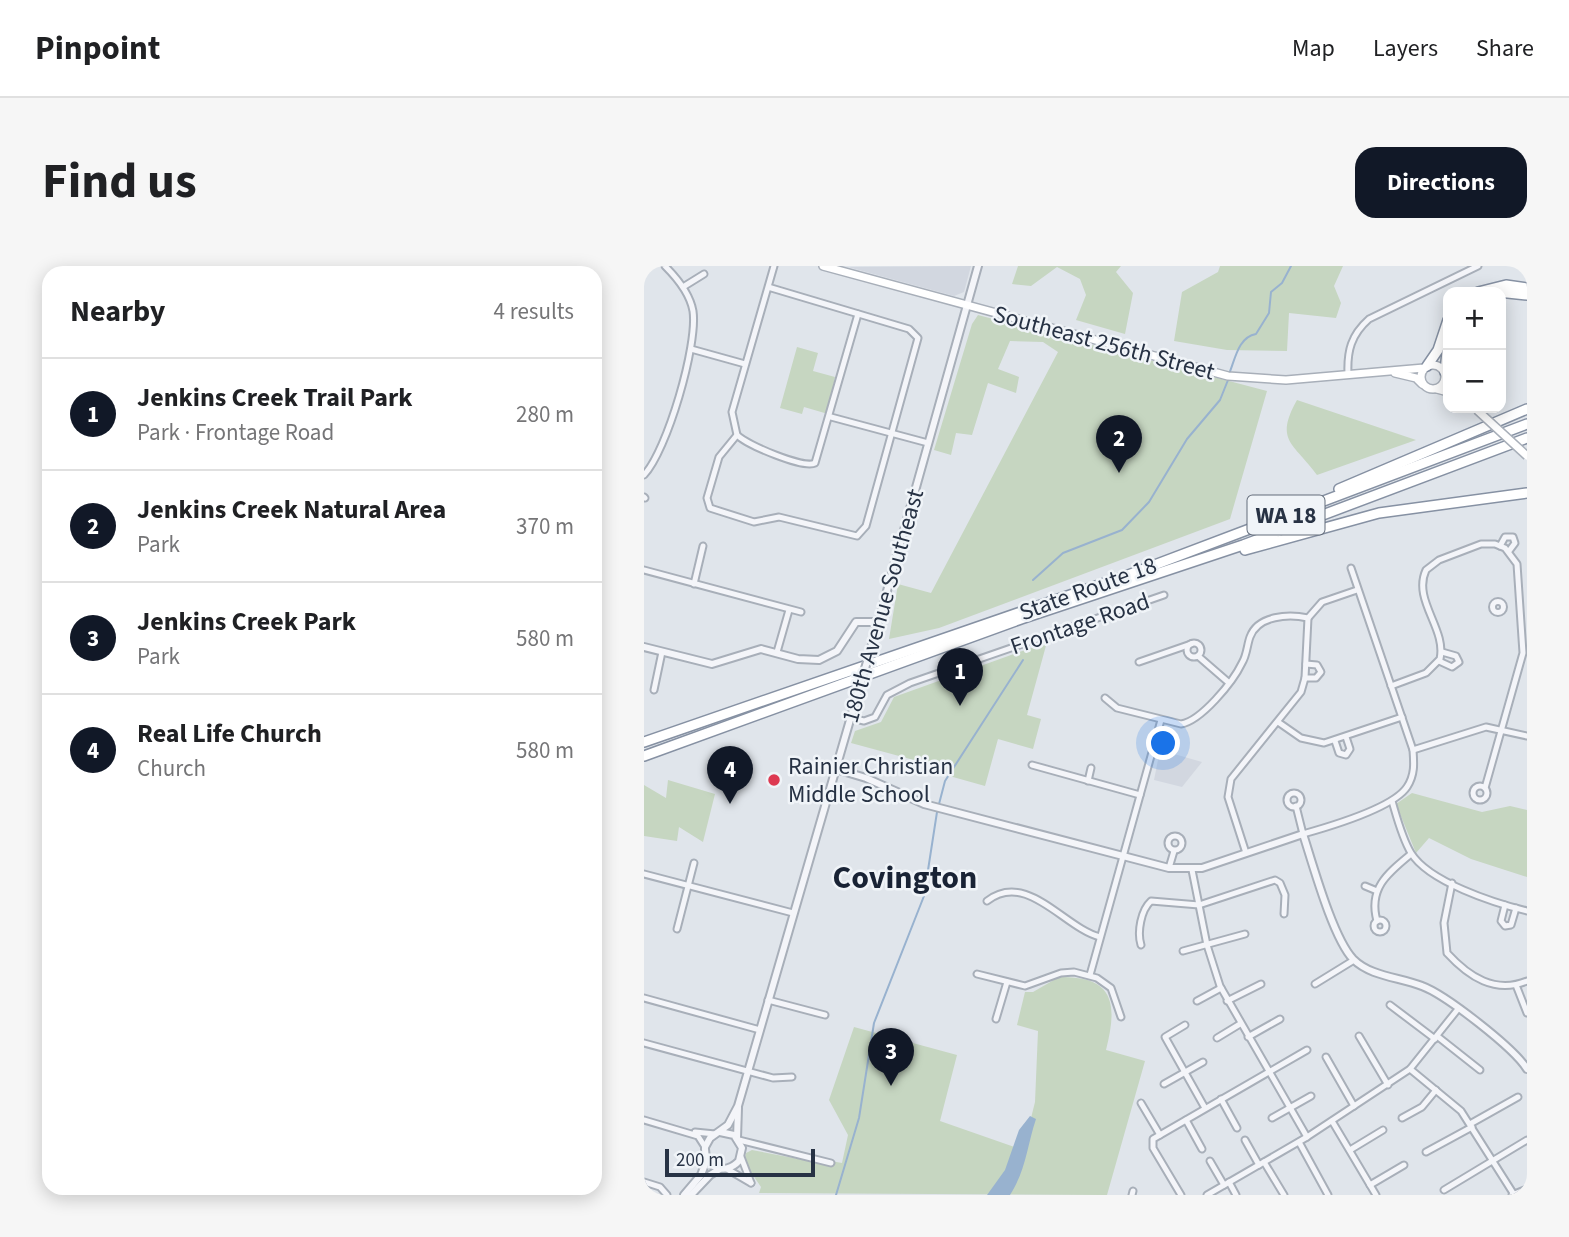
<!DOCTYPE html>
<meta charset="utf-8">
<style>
:root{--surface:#fff;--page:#f6f6f6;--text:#202124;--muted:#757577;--line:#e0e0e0;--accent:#111827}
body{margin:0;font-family:"Source Sans 3",sans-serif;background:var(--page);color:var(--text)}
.controls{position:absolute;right:21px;top:21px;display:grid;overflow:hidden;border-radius:14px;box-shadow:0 4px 18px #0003}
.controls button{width:63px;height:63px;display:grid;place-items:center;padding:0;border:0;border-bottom:2px solid var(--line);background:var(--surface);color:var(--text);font:35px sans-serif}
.scale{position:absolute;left:21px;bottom:18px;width:150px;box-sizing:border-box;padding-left:7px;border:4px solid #273244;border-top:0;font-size:19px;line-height:24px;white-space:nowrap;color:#273244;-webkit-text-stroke:5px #f0f4f8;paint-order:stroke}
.you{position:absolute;left:520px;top:478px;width:24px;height:24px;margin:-18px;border:5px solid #fff;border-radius:50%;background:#1a73e8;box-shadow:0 0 0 10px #1a73e833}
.badge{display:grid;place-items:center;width:46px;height:46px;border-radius:50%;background:var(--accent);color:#fff;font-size:23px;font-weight:700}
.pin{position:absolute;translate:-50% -58px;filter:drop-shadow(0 2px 4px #0008)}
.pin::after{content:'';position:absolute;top:37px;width:24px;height:21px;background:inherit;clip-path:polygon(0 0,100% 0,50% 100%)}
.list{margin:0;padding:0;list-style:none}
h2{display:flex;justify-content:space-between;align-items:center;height:91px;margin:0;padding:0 28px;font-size:30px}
h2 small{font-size:23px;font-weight:400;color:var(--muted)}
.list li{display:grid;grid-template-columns:46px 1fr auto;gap:21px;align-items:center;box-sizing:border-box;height:112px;padding:0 28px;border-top:2px solid var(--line)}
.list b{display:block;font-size:26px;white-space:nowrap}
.list p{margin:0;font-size:23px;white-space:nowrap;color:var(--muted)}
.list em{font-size:23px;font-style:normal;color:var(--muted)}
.map{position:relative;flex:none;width:883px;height:929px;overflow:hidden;border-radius:21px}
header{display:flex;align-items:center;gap:42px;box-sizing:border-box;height:98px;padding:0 35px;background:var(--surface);border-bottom:2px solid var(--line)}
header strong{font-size:33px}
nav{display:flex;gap:38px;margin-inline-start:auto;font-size:24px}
.intro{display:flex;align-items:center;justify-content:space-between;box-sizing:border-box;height:168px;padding:0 42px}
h1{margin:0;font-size:49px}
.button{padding:18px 32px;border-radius:21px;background:var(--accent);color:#fff;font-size:24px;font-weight:700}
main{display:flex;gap:42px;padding:0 42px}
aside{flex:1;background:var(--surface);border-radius:21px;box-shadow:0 4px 18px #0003}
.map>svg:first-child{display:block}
</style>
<header>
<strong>Pinpoint</strong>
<nav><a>Map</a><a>Layers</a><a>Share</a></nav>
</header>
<div class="intro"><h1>Find us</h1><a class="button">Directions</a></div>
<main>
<aside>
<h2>Nearby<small>4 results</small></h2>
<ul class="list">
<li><span class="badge">1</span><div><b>Jenkins Creek Trail Park</b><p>Park · Frontage Road</p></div><em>280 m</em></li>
<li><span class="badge">2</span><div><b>Jenkins Creek Natural Area</b><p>Park</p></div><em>370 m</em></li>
<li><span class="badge">3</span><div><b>Jenkins Creek Park</b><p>Park</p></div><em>580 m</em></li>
<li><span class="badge">4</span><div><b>Real Life Church</b><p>Church</p></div><em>580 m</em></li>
</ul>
</aside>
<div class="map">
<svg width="883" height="929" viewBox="0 0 883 929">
<rect width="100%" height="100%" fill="#e0e5eb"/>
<g fill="#d2d7e0">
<path d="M327 0 320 26 310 30 204 1Z"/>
<path d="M516 484 558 496 538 521 510 514Z"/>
</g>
<g fill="#c6d6c1">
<path d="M374 0H477L472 6 489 27 481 68 432 54 442 29 436 13 413 1 387 20 368 18Z"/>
<path d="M576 0H699L690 20 697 37 692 52 645 47 643 85 583 84 530 75 538 26 574 6Z"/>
<path d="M334 49 623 125 586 253 295 362 245 373 254 318 287 327 414 86 399 76 366 75 354 103 375 111 372 127 344 117 328 169 312 167 307 189 290 184 328 58Z"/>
<path d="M153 81 174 87 169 105 191 111 184 148 160 141 158 148 136 142Z"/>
<path d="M653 134 772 174 673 209C650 177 630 175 653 134Z"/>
<path d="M403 376 383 449 397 453 389 483 354 473 341 520 309 511 292 500 207 477 211 465 237 456 250 431Z"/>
<path d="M24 514 71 528 59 576 35 561 33 575 0 570V519L22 532Z"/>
<path d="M768 527 838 546 866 540 883 544V611L827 593 785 572 772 587 752 538Z"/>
<path d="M415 711C470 710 474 737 462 784L501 795 463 929 115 927 117 921 100 896 102 887 108 884 186 899 187 895 198 897 204 869 185 834 210 761 313 789 296 855 379 884 391 836 394 765 373 759 381 726H389Z"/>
</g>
<path fill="#98b2cf" d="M386 850 392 853C383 880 382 904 366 929H343L361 904 375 864Z"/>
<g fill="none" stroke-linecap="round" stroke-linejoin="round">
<g stroke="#98b2cf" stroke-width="2">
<path d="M585 108C591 94 594 71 612 68L625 47 627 26 638 17 647 0"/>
<path d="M389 314 419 287 478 264 505 236 543 173 576 134 584 114"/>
<path d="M295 538 301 515 379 394"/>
<path d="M192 929 215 852 230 757 280 630 293 546"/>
</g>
<defs>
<g id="minor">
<path d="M39 21 60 8"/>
<path d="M124 21 265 63 274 72 222 260 213 270 135 251 110 256 66 242 63 232 75 191 93 169 88 146 130 0"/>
<path d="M47 83 101 98"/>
<path d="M704 108C703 85 707 69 725 53L834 0"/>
<path d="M187 151 284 177"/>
<path d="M93 169C103 179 160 203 171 197L214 48"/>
<path d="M0 209C23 185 54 79 49 45 46 28 33 12 21 0"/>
<path d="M0 231 1 232"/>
<path d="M856 280 861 271H869L871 277 865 285"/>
<path d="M0 304 157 346"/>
<path d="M50 318 59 280"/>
<circle cx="854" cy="341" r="5.5"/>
<circle cx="550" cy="384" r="7"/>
<path d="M133 386 145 344"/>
<path d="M554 390 584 416"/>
<path d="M795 395 808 401 815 396 812 390 798 386"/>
<path d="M495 396 547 378"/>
<path d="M661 412H672L677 406 673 399 662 398"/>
<path d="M747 420 782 407 796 393C803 363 768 334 782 304L795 294 837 278H851L861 282 873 298 879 387 841 522"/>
<path d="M10 424 18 386"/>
<path d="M461 432 473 442 537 458C557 455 589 416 598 397 603 389 603 379 606 371 614 349 645 348 664 352L678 336 713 324"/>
<path d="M207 452 220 455 231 451 243 429 266 417 520 329"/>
<path d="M634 456 657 472 680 477 758 451"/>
<path d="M691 475 695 487 702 489 706 483 702 471"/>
<path d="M769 484 842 461 883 470"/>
<path d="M388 499 496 529"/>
<path d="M444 515 447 502"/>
<circle cx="836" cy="527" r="7"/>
<circle cx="650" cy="534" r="7"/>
<path d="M748 535C753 552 758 572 767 587 785 616 850 637 883 645"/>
<path d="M652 540 659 568C684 561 749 542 763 521 771 509 770 497 769 484L707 302"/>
<circle cx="531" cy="577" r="7"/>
<path d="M602 587 584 531 587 513 657 426 661 412 664 352"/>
<path d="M525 602 530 585"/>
<path d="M548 604 563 679 576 720 663 871"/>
<path d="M0 608 149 647"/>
<path d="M808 617 800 657 803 687C825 711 851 728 883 715"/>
<path d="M721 620 733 625"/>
<path d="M343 635C383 604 420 662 456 671"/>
<path d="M861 639 857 655 861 660 867 659 872 642"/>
<circle cx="736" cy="660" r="6"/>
<path d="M733 655C724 622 744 607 767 588"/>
<path d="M33 663 50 597"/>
<path d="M497 679C493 666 497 644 507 635L555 639 631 614 636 617 641 629 640 648"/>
<path d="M539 685 601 668"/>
<path d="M333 708 381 720 417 707 430 706 453 712 467 722 477 751"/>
<path d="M446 709 517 454"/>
<path d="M671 718 710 694"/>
<path d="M872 719 883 747"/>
<path d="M0 732 116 764"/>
<path d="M124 734 181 749"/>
<path d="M553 735 577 722"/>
<path d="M583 735 617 718"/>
<path d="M746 739 791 773"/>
<path d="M352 753 363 716"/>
<path d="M541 759 521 771 561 842"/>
<path d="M715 770 744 819"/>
<path d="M793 770 836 804"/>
<path d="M604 771 636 753"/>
<path d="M573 772 596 758"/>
<path d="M0 777 129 812 148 811"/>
<path d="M682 791 710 840"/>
<path d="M766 803 817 845 869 927"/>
<path d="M520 818 559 796"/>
<path d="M577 833 593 862"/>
<path d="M497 837 516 869"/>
<path d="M628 852 667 830"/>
<path d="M758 852 778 841 792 824"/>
<path d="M0 854 54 870 61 881"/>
<path d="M542 854 558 883"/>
<path d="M688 855 732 929"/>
<path d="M826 858 874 831"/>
<path d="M51 866 71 868"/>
<path d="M95 874 187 897"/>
<path d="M601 874 615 899"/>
<path d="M655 876 684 929"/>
<path d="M706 884 739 864"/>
<path d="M782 886 828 861"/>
<path d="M97 891 107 917"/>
<path d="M566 895 580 919"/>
<path d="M620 896 640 929"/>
<path d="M83 903 107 917"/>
<path d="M0 916 16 921 23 929"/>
<path d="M585 916 592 929"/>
<path d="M726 919 760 899"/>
<path d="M800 924 883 874"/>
<path d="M488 929 489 925"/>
<path d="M537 929 509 882V873L663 784"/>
<path d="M563 929 663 871 766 803 814 743"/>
<path d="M868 929 883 923"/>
</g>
<g id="tertiary">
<path d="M0 381 68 398 117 383 154 393 175 394 193 385 212 356H234"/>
<path d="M227 382 334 0"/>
<path d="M192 503 222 512 280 538 525 602H558L659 568C669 599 689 672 709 693 727 711 756 711 778 720 802 729 870 782 883 803"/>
<path d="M76 866 90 869 98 882 95 895C81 910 60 902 61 881L66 872 84 859 94 840 215 423"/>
<path d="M93 872 94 842"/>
<path d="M40 929 57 909 63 893"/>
<path d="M47 929 66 909 76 903"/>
</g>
<g id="secondary">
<path d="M179 0 584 110 642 114 780 102"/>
<circle cx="789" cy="111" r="12"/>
<path d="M751 107 772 112 778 118"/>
<path d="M793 123 804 126"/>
</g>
<g id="motorway">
<path d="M834 26 862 19 883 22"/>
<path d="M854 26 883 29"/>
<path d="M783 100 794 84 804 54"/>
<path d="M801 106 804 75"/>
<path d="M695 223 883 143"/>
<path d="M601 284 735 247 883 227"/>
<path d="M0 476 484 309 883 158"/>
<path d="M0 490 377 353 599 279 883 172"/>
</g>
</defs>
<use href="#minor" stroke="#a8afb9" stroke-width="9"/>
<use href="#tertiary" stroke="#a8afb9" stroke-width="10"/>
<use href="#secondary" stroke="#a8afb9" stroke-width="10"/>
<use href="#motorway" stroke="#8691a3" stroke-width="12"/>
<use href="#minor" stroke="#f4f5f9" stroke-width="5"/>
<use href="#tertiary" stroke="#f4f5f9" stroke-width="6"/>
<use href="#secondary" stroke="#fff" stroke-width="7"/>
<use href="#motorway" stroke="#fff" stroke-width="9"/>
<defs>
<path id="tertiary-bridge" d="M215 423 227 382"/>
<path id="secondary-bridge" d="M833 144 883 190"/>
</defs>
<use href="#tertiary-bridge" stroke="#a8afb9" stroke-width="10" stroke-linecap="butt"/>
<use href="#secondary-bridge" stroke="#a8afb9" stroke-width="10" stroke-linecap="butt"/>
<use href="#tertiary-bridge" stroke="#f4f5f9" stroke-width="6"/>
<use href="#secondary-bridge" stroke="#fff" stroke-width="7"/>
</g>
<circle fill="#dd3951" stroke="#f0f4f8" stroke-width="2.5" cx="130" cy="514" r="7"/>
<g text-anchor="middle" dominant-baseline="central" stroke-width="5" stroke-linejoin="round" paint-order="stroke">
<rect fill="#f0f4f8" stroke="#636c7a" stroke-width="2" x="603.5" y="229.5" width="77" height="39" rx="5"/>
<g font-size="23" font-weight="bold" fill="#273244">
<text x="642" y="249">WA 18</text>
</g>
<g font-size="24" fill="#273244" stroke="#f0f4f8">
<text transform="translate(460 77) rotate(15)">Southeast 256th Street</text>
<text transform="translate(444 323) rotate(-20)">State Route 18</text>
<text transform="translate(239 340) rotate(-74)">180th Avenue Southeast</text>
<text transform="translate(436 358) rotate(-19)">Frontage Road</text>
</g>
<g font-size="24" fill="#273244" stroke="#f0f4f8" text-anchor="start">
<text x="144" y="500">Rainier Christian<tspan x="144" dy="28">Middle School</tspan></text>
</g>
<g font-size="32" font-weight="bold" fill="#192335" stroke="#f0f4f8">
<text x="261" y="612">Covington</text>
</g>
</g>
</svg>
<div class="controls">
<button>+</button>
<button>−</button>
</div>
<div class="scale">200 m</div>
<div class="you"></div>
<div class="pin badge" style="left:316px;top:440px">1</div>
<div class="pin badge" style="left:475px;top:207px">2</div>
<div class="pin badge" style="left:247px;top:820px">3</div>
<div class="pin badge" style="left:86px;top:538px">4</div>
</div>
</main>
